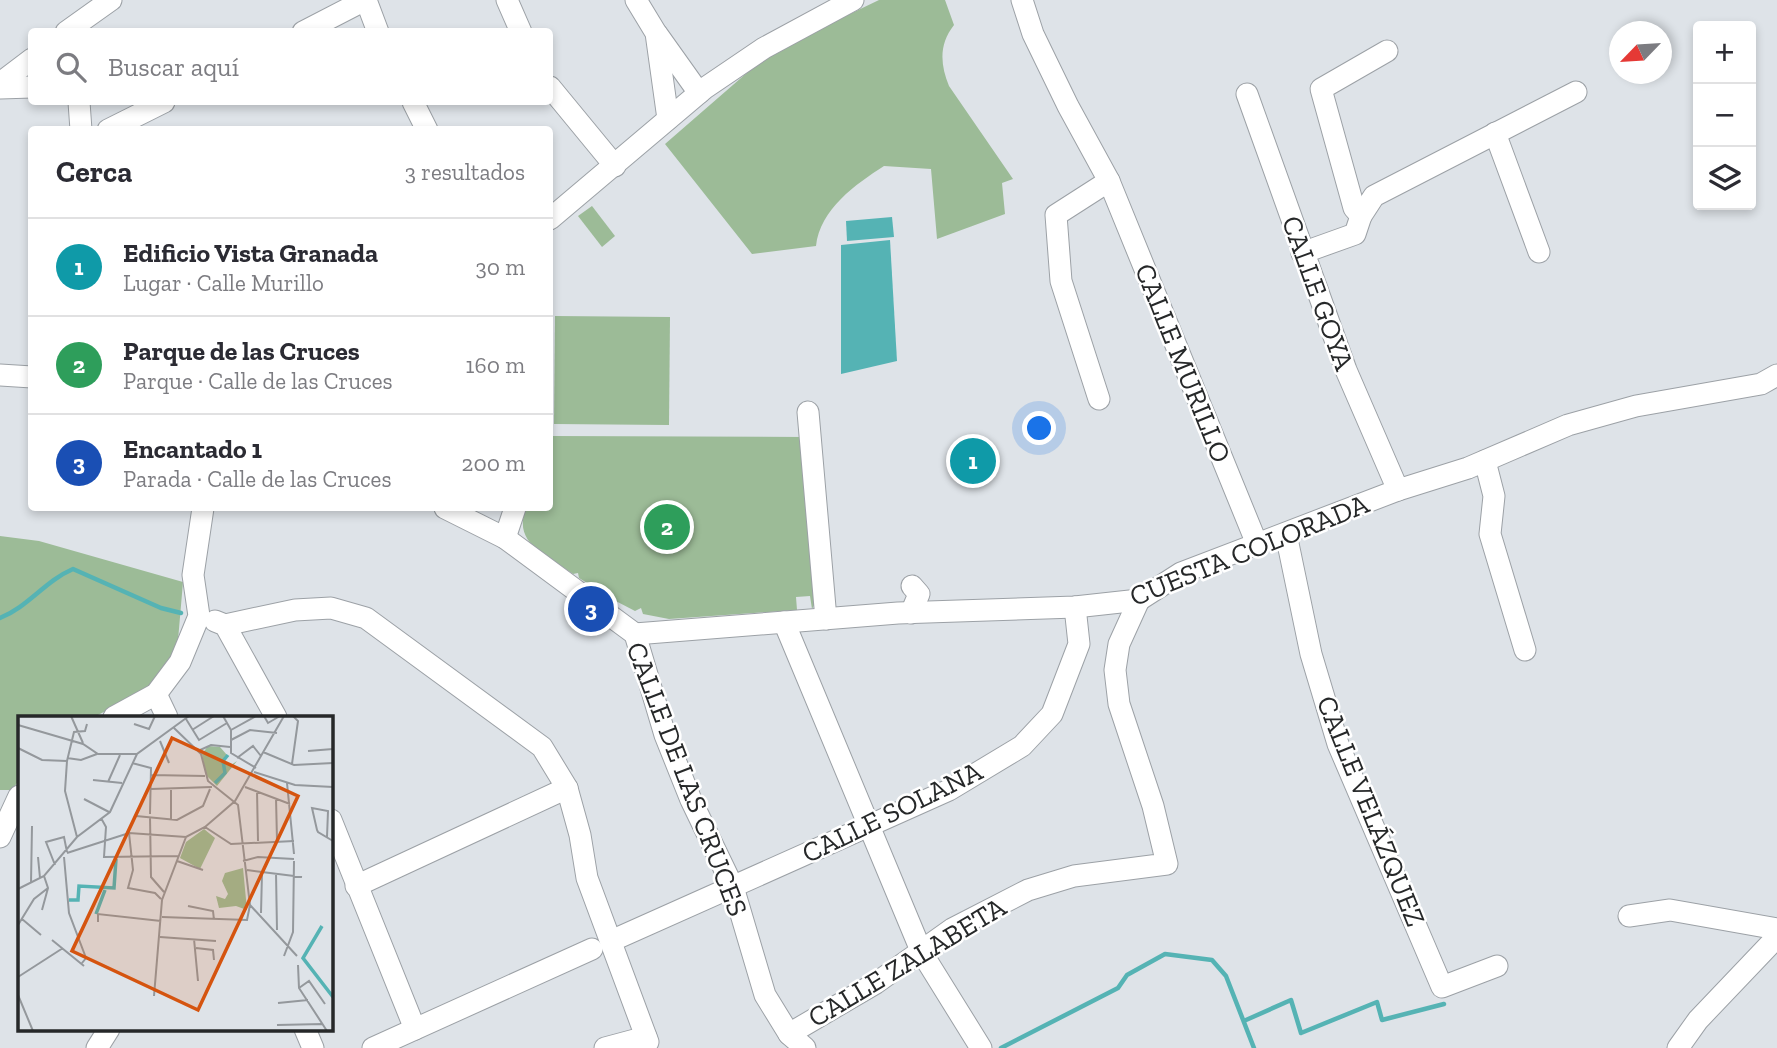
<!DOCTYPE html>
<html lang="es">
<meta charset="utf-8">
<style>
:root{--surface:#fff;--page:#f2f2f3;--text:#2b2b33;--muted:#7c7c81;--line:#e1e1e2;--accent:#111827}
body{margin:0;font-family:"Zilla Slab",serif;background:var(--page);color:var(--text)}
.controls{position:absolute;right:21px;top:21px;display:grid;overflow:hidden;border-radius:7px;box-shadow:0 4px 10px #0003}
.controls button{width:63px;height:63px;display:grid;place-items:center;padding:0;border:0;border-bottom:2px solid var(--line);background:var(--surface);color:var(--text);font:35px sans-serif}
.compass{position:absolute;left:1609px;top:21px;width:63px;height:63px;border-radius:50%;background:var(--surface);box-shadow:0 4px 10px #0003;rotate:245deg}
.you{position:absolute;left:1040px;top:429px;width:24px;height:24px;margin:-18px;border:5px solid #fff;border-radius:50%;background:#1a73e8;box-shadow:0 0 0 10px #1a73e833}
.badge{display:grid;place-items:center;width:46px;height:46px;border-radius:50%;background:var(--accent);color:#fff;font-size:23px;font-weight:700}
.pin{position:absolute;translate:-50% -50%;border:4px solid #fff;box-shadow:0 2px 7px #0006}
.list{margin:0;padding:0;list-style:none}
h2{display:flex;justify-content:space-between;align-items:center;height:91px;margin:0;padding:0 28px;font-size:30px}
h2 small{font-size:23px;font-weight:400;color:var(--muted)}
.list li{display:grid;grid-template-columns:46px 1fr auto;gap:21px;align-items:center;box-sizing:border-box;height:98px;padding:0 28px;border-top:2px solid var(--line)}
.list b{display:block;font-size:26px;white-space:nowrap}
.list p{margin:0;font-size:23px;white-space:nowrap;color:var(--muted)}
.list em{font-size:23px;font-style:normal;color:var(--muted)}
.icon{flex:none;width:38px;height:38px;fill:none;stroke:currentColor;stroke-width:2;stroke-linecap:round;stroke-linejoin:round}
.map{position:relative;flex:none;width:1777px;height:1048px;overflow:hidden}
.search{position:absolute;background:var(--surface);box-shadow:0 4px 10px #0003;left:28px;top:28px;width:525px;height:77px;display:flex;align-items:center;gap:18px;box-sizing:border-box;padding:0 24px;border-radius:7px;color:var(--muted);font-size:26px}
.panel{position:absolute;background:var(--surface);box-shadow:0 4px 10px #0003;left:28px;top:126px;width:525px;height:385px;border-radius:7px}
.map>svg:first-child{display:block}
</style>
<div class="map">
<svg width="1777" height="1048" viewBox="0 0 1777 1048">
<rect width="100%" height="100%" fill="#dee3e8"/>
<g fill="#9cbb97">
<path d="M879 0H945L954 25C939 44 940 64 949 86L1013 179 1002 183 1005 214 937 239 931 169 884 166C856 184 820 209 816 246L752 254 665 144 771 52Z"/>
<path d="M592 206 615 236 602 247 578 216Z"/>
<path d="M555 316 670 317 669 425 554 424Z"/>
<path d="M550 436 805 437 815 603 812 609 810 596 796 597 797 610 669 619 643 614 641 608 635 611 610 598 609 593 605 594 579 578 578 573 573 574C547 555 512 544 526 508H550Z"/>
<path d="M0 536 39 541 183 582 177 652 144 691 94 717H19V780L12 790H0Z"/>
</g>
<g fill="#55b3b4">
<path d="M892 217 894 237 847 241 846 221Z"/>
<path d="M890 240 897 361 841 374V245Z"/>
</g>
<g fill="none" stroke-linecap="round" stroke-linejoin="round">
<g stroke="#55b3b4" stroke-width="4.5">
<path d="M0 618C28 607 45 581 73 569L161 608 181 613"/>
<path d="M1246 1020 1291 1000 1301 1033 1377 1002 1382 1020 1444 1004"/>
<path d="M1001 1048 1118 988 1127 975 1165 954 1212 960 1226 976 1254 1048"/>
</g>
<defs>
<g id="minor">
<path d="M366 0 378 32"/>
<path d="M507 0 521 32"/>
<path d="M636 0 656 33 668 119"/>
<path d="M1022 0 1033 34 1068 106 1109 181 1257 544"/>
<path d="M66 32 111 0"/>
<path d="M303 32 365 0"/>
<path d="M657 34 699 93"/>
<path d="M0 83 32 59"/>
<path d="M550 87 615 166"/>
<path d="M0 88 32 87"/>
<path d="M1247 94 1346 370 1398 490"/>
<path d="M79 102 81 130"/>
<path d="M413 102 427 130"/>
<path d="M108 130 164 102"/>
<path d="M1495 133 1539 252"/>
<path d="M1361 216 1354 208 1321 89 1387 51"/>
<path d="M550 219 705 88 764 48 853 0"/>
<path d="M1302 253 1355 234 1361 216 1374 196 1576 92"/>
<path d="M0 375 32 377"/>
<path d="M1099 399 1061 281 1056 215 1109 181"/>
<path d="M808 412 826 619"/>
<path d="M1485 461 1494 496 1490 534 1525 650"/>
<path d="M445 508 505 538 635 634 665 735 691 800 733 887 765 995 789 1034 805 1048"/>
<path d="M1286 534 1311 654 1338 744 1442 987 1497 966"/>
<path d="M505 538 515 508"/>
<path d="M911 613 919 594 912 586"/>
<path d="M215 621 225 625 276 717"/>
<path d="M784 622 922 953 981 1048"/>
<path d="M225 625 295 610 331 608 366 618 542 747 567 788 580 835 587 878 648 1042"/>
<path d="M635 634 898 613 1075 607 1139 600 1181 573 1398 490 1468 468 1568 425 1636 406 1761 384 1777 375"/>
<path d="M156 694 167 717"/>
<path d="M114 717 156 694 180 662 199 616 193 575 203 508"/>
<path d="M331 820 415 1029"/>
<path d="M0 837 19 796"/>
<path d="M356 886 567 788"/>
<path d="M1629 916 1670 910 1777 929"/>
<path d="M611 941 949 790 1022 746 1052 714 1079 644 1075 607"/>
<path d="M305 1029 313 1048"/>
<path d="M789 1034 876 983 952 929 1028 890 1074 876 1167 864 1153 806 1119 704 1115 670 1119 644 1139 600"/>
<path d="M97 1048 109 1029"/>
<path d="M373 1048 592 949"/>
<path d="M605 1048 646 1037"/>
<path d="M1678 1048 1698 1020 1777 937"/>
</g>
</defs>
<use href="#minor" stroke="#9ca1a6" stroke-width="23"/>
<use href="#minor" stroke="#fff" stroke-width="21"/>
</g>
<g text-anchor="middle" dominant-baseline="central" stroke-width="5" stroke-linejoin="round" paint-order="stroke">
<g font-size="28" fill="#262829" stroke="#fff">
<text transform="translate(1318 293) rotate(70)">CALLE GOYA</text>
<text transform="translate(1183 363) rotate(68)">CALLE MURILLO</text>
<text transform="translate(1249 550) rotate(-22)">CUESTA COLORADA</text>
<text transform="translate(687 779) rotate(69)">CALLE DE LAS CRUCES</text>
<text transform="translate(1371 811) rotate(68)">CALLE VELÁZQUEZ</text>
<text transform="translate(892 812) rotate(-26)">CALLE SOLANA</text>
<text transform="translate(907 962) rotate(-31)">CALLE ZALABETA</text>
</g>
</g>
<g transform="translate(18 716)">
<rect width="315" height="315" fill="#dee3e8"/>
<path d="M190 30 202 31 209 39 205 44 213 49 219 45 199 70 188 59 184 38ZM186 113 197 122 182 153 162 142 168 126ZM225 152 229 194 218 190 201 192 198 180 207 183 210 178 204 165 207 157Z" fill="#9cbb97"/>
<path fill="none" stroke="#55b3b4" stroke-width="3.5" d="M197 67 207 57 205 45 210 39M51 184H60L61 170 96 172 98 143M78 198 87 174M304 210 285 242 315 281"/>
<path fill="none" stroke="#94989c" stroke-width="2" d="M53 0 65 27M205 0 213 14V37L238 52M246 0 250 7 262 0M168 3 181 24 209 7M116 8 131 13 137 0M0 9 65 28 80 38H119M174 14 196 0M213 14 238 0M213 24 232 14 259 17M142 25 151 47M0 32 24 44 49 45M180 35 193 29 212 31M290 35 315 33M245 36 276 49 315 47M49 42 63 44 79 38M219 42 235 30 243 40M114 47 133 52 132 98M274 48 280 5 275 0M236 56 277 69 315 71M133 59 187 60M75 64 104 67M90 66 102 39M269 67 276 138M227 71 272 88M133 73 194 71M239 75 240 125M258 82 259 124M66 83 91 96M118 100 159 104 185 90 192 73M132 101 133 161 146 176M83 102 88 111 86 141 161 140M153 104V74M187 111 213 128 276 125M111 117 115 154 110 172 137 177 143 183M59 121 47 75 49 45 56 16 67 15 69 8M309 121 310 95 294 92 299 114 300 116 315 125M49 137 111 117 168 121 187 111 217 85 266 0M20 141 22 162M46 141 51 197 68 242 64 247M159 145 185 154M225 145 240 141 276 143M37 149 28 126 46 121 49 136M229 154 284 161M258 157 259 214M13 167 14 110M0 173 26 160 59 121 92 96 119 38 171 0M232 189 279 240M170 190 195 195 196 204M24 194 30 172 26 160M243 197 244 157M144 201 229 204 232 189 220 89 190 65 183 38 156 12M4 203 23 219M80 206V198L143 205M0 209 16 183 30 172M142 221 198 225M176 223 180 265M34 224 66 250M178 232 195 234 196 244M266 240 275 216 276 145M280 249 281 272 309 315M0 261 45 232M281 272 291 265 307 288M0 279 15 315M136 280 144 184 168 121M260 287 290 284M259 309 305 308"/>
<path fill="#d5540f" fill-opacity="0.15" stroke="#d5540f" stroke-width="3.5" d="M154 22 280 80 180 294 54 235Z"/>
<rect width="315" height="315" fill="none" stroke="#262829" stroke-width="3.5"/>
</g>
</svg>
<div class="controls">
<button>+</button>
<button>−</button>
<button><svg class="icon" aria-label="layers" viewBox="0 0 24 24"><path d="M12 4l9 5-9 5-9-5zM3 14l9 5 9-5"/></svg></button>
</div>
<svg class="compass" viewBox="-18 -18 36 36"><path d="M0-13l5 13h-10z" fill="#e53935"/><path d="M0 13l5-13h-10z" fill="#7c7c81"/></svg>
<div class="you"></div>
<div class="pin badge" style="left:973px;top:461px;background:#0f9aa8">1</div>
<div class="pin badge" style="left:667px;top:527px;background:#2e9e5b">2</div>
<div class="pin badge" style="left:591px;top:609px;background:#1a4fb4">3</div>
<div class="search"><svg class="icon" aria-label="search" viewBox="0 0 24 24"><circle cx="10" cy="10" r="6"/><path d="M15 15l6 6"/></svg>Buscar aquí</div>
<section class="panel">
<h2>Cerca<small>3 resultados</small></h2>
<ul class="list">
<li><span class="badge" style="background:#0f9aa8">1</span><div><b>Edificio Vista Granada</b><p>Lugar · Calle Murillo</p></div><em>30 m</em></li>
<li><span class="badge" style="background:#2e9e5b">2</span><div><b>Parque de las Cruces</b><p>Parque · Calle de las Cruces</p></div><em>160 m</em></li>
<li><span class="badge" style="background:#1a4fb4">3</span><div><b>Encantado 1</b><p>Parada · Calle de las Cruces</p></div><em>200 m</em></li>
</ul>
</section>
</div>
